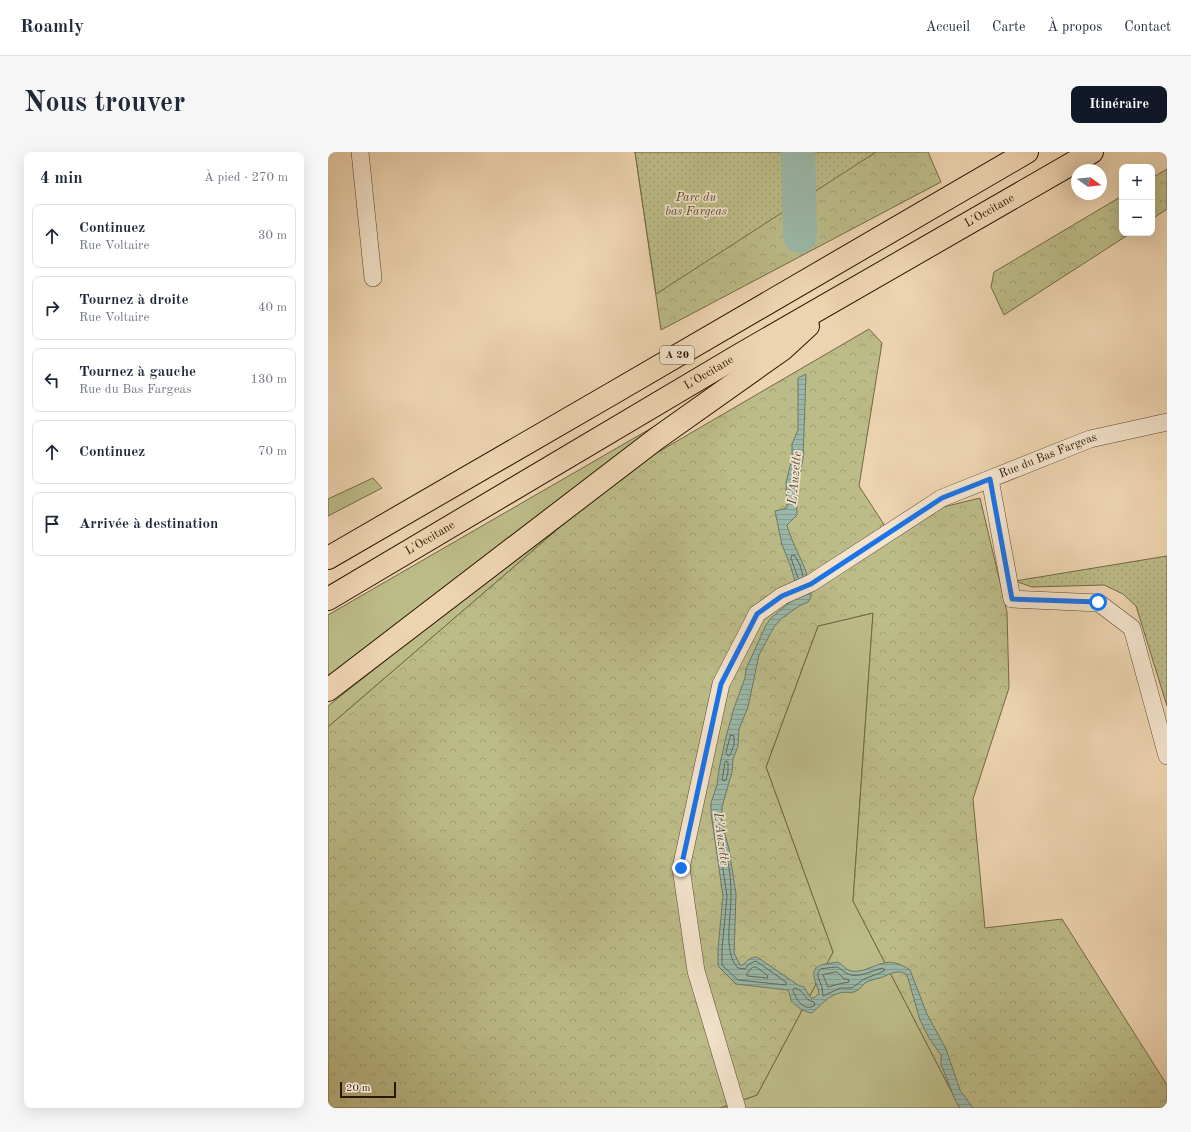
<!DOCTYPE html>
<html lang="fr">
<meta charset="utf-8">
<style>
:root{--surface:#fff;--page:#f6f6f7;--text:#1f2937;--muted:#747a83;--line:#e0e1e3;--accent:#111827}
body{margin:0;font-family:"Old Standard TT",serif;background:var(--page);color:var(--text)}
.controls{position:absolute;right:12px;top:12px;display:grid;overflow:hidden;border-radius:8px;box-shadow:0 4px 16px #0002}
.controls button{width:36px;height:36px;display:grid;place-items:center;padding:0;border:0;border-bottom:1px solid var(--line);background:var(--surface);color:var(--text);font:20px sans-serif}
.compass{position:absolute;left:743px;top:12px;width:36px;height:36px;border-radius:50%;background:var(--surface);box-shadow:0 4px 16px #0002;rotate:105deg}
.scale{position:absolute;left:12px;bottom:10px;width:56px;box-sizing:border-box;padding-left:4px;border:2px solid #291500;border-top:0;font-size:11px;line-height:14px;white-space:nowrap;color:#291500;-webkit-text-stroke:3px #f3e3cc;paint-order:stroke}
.stop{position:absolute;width:12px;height:12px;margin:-9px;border:3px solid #1a73e8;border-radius:50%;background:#fff}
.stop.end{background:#1a73e8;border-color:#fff;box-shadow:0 1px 4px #0008}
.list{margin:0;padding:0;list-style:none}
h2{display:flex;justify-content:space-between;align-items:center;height:52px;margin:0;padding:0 16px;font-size:17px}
h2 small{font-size:13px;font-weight:400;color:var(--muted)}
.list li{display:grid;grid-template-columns:26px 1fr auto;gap:12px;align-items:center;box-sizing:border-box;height:64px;margin:0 8px 8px;padding:0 8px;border:1px solid var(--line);border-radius:8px}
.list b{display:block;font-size:15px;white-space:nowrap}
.list p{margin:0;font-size:13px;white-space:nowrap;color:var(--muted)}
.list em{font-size:13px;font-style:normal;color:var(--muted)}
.icon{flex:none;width:22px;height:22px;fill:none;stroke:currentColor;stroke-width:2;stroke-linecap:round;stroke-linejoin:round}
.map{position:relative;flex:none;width:839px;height:956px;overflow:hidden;border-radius:8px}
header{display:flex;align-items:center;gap:24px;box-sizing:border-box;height:56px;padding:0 20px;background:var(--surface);border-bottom:1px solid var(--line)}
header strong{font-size:19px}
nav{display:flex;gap:22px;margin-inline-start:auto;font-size:14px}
.intro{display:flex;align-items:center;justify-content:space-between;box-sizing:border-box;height:96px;padding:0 24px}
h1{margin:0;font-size:28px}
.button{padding:10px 18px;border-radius:8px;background:var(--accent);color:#fff;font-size:14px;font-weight:700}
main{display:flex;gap:24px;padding:0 24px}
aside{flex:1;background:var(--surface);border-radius:8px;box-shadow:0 4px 16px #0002}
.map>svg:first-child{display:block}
</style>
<header>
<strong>Roamly</strong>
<nav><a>Accueil</a><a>Carte</a><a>À propos</a><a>Contact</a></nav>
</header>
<div class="intro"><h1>Nous trouver</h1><a class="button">Itinéraire</a></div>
<main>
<aside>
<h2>4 min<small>À pied · 270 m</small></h2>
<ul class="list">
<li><svg class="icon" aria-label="ahead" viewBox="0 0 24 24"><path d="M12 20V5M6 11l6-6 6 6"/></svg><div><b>Continuez</b><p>Rue Voltaire</p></div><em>30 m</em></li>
<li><svg class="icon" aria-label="right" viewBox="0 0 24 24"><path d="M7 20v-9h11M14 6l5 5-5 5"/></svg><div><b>Tournez à droite</b><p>Rue Voltaire</p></div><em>40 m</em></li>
<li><svg class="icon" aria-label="left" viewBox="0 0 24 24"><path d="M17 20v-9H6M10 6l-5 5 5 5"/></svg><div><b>Tournez à gauche</b><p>Rue du Bas Fargeas</p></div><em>130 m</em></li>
<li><svg class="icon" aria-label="ahead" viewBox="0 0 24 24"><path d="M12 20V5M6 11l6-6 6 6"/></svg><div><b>Continuez</b></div><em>70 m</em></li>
<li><svg class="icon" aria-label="arrive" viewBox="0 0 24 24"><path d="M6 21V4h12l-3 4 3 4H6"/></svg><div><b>Arrivée à destination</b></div></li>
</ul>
</aside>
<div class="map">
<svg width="839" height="956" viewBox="0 0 839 956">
<defs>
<pattern id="forest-crowns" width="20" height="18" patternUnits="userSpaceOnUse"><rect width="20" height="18" fill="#bcbc88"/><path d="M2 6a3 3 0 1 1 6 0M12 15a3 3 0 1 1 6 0" fill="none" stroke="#a2a174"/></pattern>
<pattern id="park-dots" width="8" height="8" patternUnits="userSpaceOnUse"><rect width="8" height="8" fill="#bcbc88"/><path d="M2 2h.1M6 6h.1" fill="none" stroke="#a2a174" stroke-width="1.8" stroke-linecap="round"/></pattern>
<pattern id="water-rules" width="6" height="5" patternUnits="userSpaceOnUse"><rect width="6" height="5" fill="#9ab8a9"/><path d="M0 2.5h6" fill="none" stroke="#859d90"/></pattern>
</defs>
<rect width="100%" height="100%" fill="#edd4b0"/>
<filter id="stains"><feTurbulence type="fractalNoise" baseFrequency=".005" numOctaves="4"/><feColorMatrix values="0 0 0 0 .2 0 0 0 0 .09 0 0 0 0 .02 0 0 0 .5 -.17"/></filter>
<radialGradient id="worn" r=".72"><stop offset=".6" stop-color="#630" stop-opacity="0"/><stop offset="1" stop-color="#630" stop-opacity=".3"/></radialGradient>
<g fill="#bcbc88" stroke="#726844">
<path d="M327 274 0 527V463Z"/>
<path d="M296 320 0 575V554Z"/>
<path d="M45 326 54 336 0 364V347Z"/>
<path d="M545 461 525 749 632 956H392L429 943 505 800 438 615 490 474Z"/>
</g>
<g fill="url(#forest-crowns)" stroke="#726844">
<path d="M307 0H600L613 30 333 178Z"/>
<path d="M839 17V57L824 67V26Z"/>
<path d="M794 44V81H803L676 163 663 135 666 120Z"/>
<path d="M541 177 554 191 531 334 557 374 615 355 652 346 679 460 681 536 645 647 657 776 734 767 839 933V956H632L525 749 545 461 490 474 438 615 505 800 429 943 392 956H0V575L296 320Z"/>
</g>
<g fill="url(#park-dots)" stroke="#726844">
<path d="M307 0H548L328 142Z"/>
<path d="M839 404V554L808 454 795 442 776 433 704 435 687 429Z"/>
</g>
<g fill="url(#water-rules)" stroke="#6d7765">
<path d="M467 0H476L477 35 468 43Z"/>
<path d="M478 222 475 307 469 334V363L459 373C465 397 483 419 483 445L480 450 471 454 453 467 446 475 431 503 420 555 411 577 410 594 405 607 404 620 394 655V671L401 697 408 742 406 801 412 813H415C419 808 423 805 429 805L470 833 476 835 483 846H486L491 841C490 835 487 831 486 825 483 811 501 812 510 810 515 813 518 818 523 819 538 822 552 807 567 811 572 812 578 815 582 818L599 862 618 897 632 938 645 956H632L627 948 613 912V903L601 886 592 868 579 823C571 816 560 823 552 826 547 827 542 828 537 831 534 834 532 837 528 839 523 842 517 839 512 841 501 843 492 854 484 861 476 860 468 855 463 848 462 845 462 841 460 838L408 832 390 814V797L395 744 383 661V651L389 633 391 617 398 585 406 556 417 526 418 517 438 473 443 466 468 445 471 444 463 415 454 393 447 359 459 356 458 331 464 306V292L470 278V226Z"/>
</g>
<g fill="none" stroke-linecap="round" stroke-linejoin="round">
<g stroke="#626654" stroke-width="1">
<path d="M470 426 463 406 464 403 467 404 472 413 475 424"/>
<path d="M403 583 406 584V593L402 603 400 604 398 601Z"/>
<path d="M398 609 400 610V620L398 628 396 629 394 628 397 610Z"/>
<path d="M393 688 395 690C400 706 403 724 403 741 404 762 394 800 410 816L417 817 421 812 428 809 458 830V833L410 828 394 813V797L399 744 391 691Z"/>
<path d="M425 815H428L439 823 440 826 419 824V822Z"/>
<path d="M509 815C513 816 516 821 520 822 531 827 544 818 555 816L557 818 552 821 536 827 524 836H512L495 844 494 835 490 825V820L493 817Z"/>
<path d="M509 820 515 826 521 828V830L511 832 500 835 495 823Z"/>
<path d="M467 836C479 840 475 848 486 850L487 853C477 861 467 847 465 838Z"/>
</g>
<path stroke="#9ab8a9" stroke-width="34" d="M470 0 472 84"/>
<defs>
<g id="minor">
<path d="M32 0 45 126"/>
<path d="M662 327 684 447 771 451 804 476 839 604"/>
<path id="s1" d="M409 956 368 819 353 716 393 532 429 462 454 444 483 431 614 346 762 287 839 270"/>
</g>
<g id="motorway">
<path d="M0 406C234 272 465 135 699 0"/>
<path id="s2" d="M0 447 413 202 764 0"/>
<path d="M0 538 328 287 455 197 480 174"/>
</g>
</defs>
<use href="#minor" stroke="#5a452c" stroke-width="18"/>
<use href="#motorway" stroke="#291500" stroke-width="24"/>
<use href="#minor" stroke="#f3e3cc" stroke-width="17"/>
<use href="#motorway" stroke="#edd4b0" stroke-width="22"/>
</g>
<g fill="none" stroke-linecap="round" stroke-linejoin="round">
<path stroke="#1a73e8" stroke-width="5" d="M353 716 393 532 429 462 454 444 483 432 614 346 662 327 684 447 770 450"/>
</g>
<g text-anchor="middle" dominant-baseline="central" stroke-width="3.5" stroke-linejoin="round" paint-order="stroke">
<rect fill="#f3e3cc" stroke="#66533d" stroke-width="1" x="332" y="194" width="34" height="18" rx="3"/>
<g font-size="11" font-weight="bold" fill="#291500">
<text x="349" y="203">A 20</text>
</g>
<g font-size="12" font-style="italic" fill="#554729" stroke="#f3e3cc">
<text x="368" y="46">Parc du<tspan x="368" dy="14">bas Fargeas</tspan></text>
</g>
<g font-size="12" fill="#291500" stroke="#f3e3cc">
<text stroke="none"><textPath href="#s2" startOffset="767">L'Occitane</textPath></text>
<text stroke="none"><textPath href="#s2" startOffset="443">L'Occitane</textPath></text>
<text stroke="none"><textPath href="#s1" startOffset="847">Rue du Bas Fargeas</textPath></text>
<text stroke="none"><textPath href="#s2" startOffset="119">L'Occitane</textPath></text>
</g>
<g font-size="13" font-style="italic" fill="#514e3b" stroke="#f3e3cc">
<text transform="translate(467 326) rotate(-84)">L'Auzette</text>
<text transform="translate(393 687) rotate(83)">L'Auzette</text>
</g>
</g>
<rect width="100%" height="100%" filter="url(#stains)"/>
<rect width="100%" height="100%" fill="url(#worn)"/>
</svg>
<div class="controls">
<button>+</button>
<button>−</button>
</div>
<svg class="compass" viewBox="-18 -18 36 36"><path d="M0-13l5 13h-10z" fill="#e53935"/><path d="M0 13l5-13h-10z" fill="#747a83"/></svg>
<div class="scale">20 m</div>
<div class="stop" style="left:770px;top:450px"></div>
<div class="stop end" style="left:353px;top:716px"></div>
</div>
</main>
